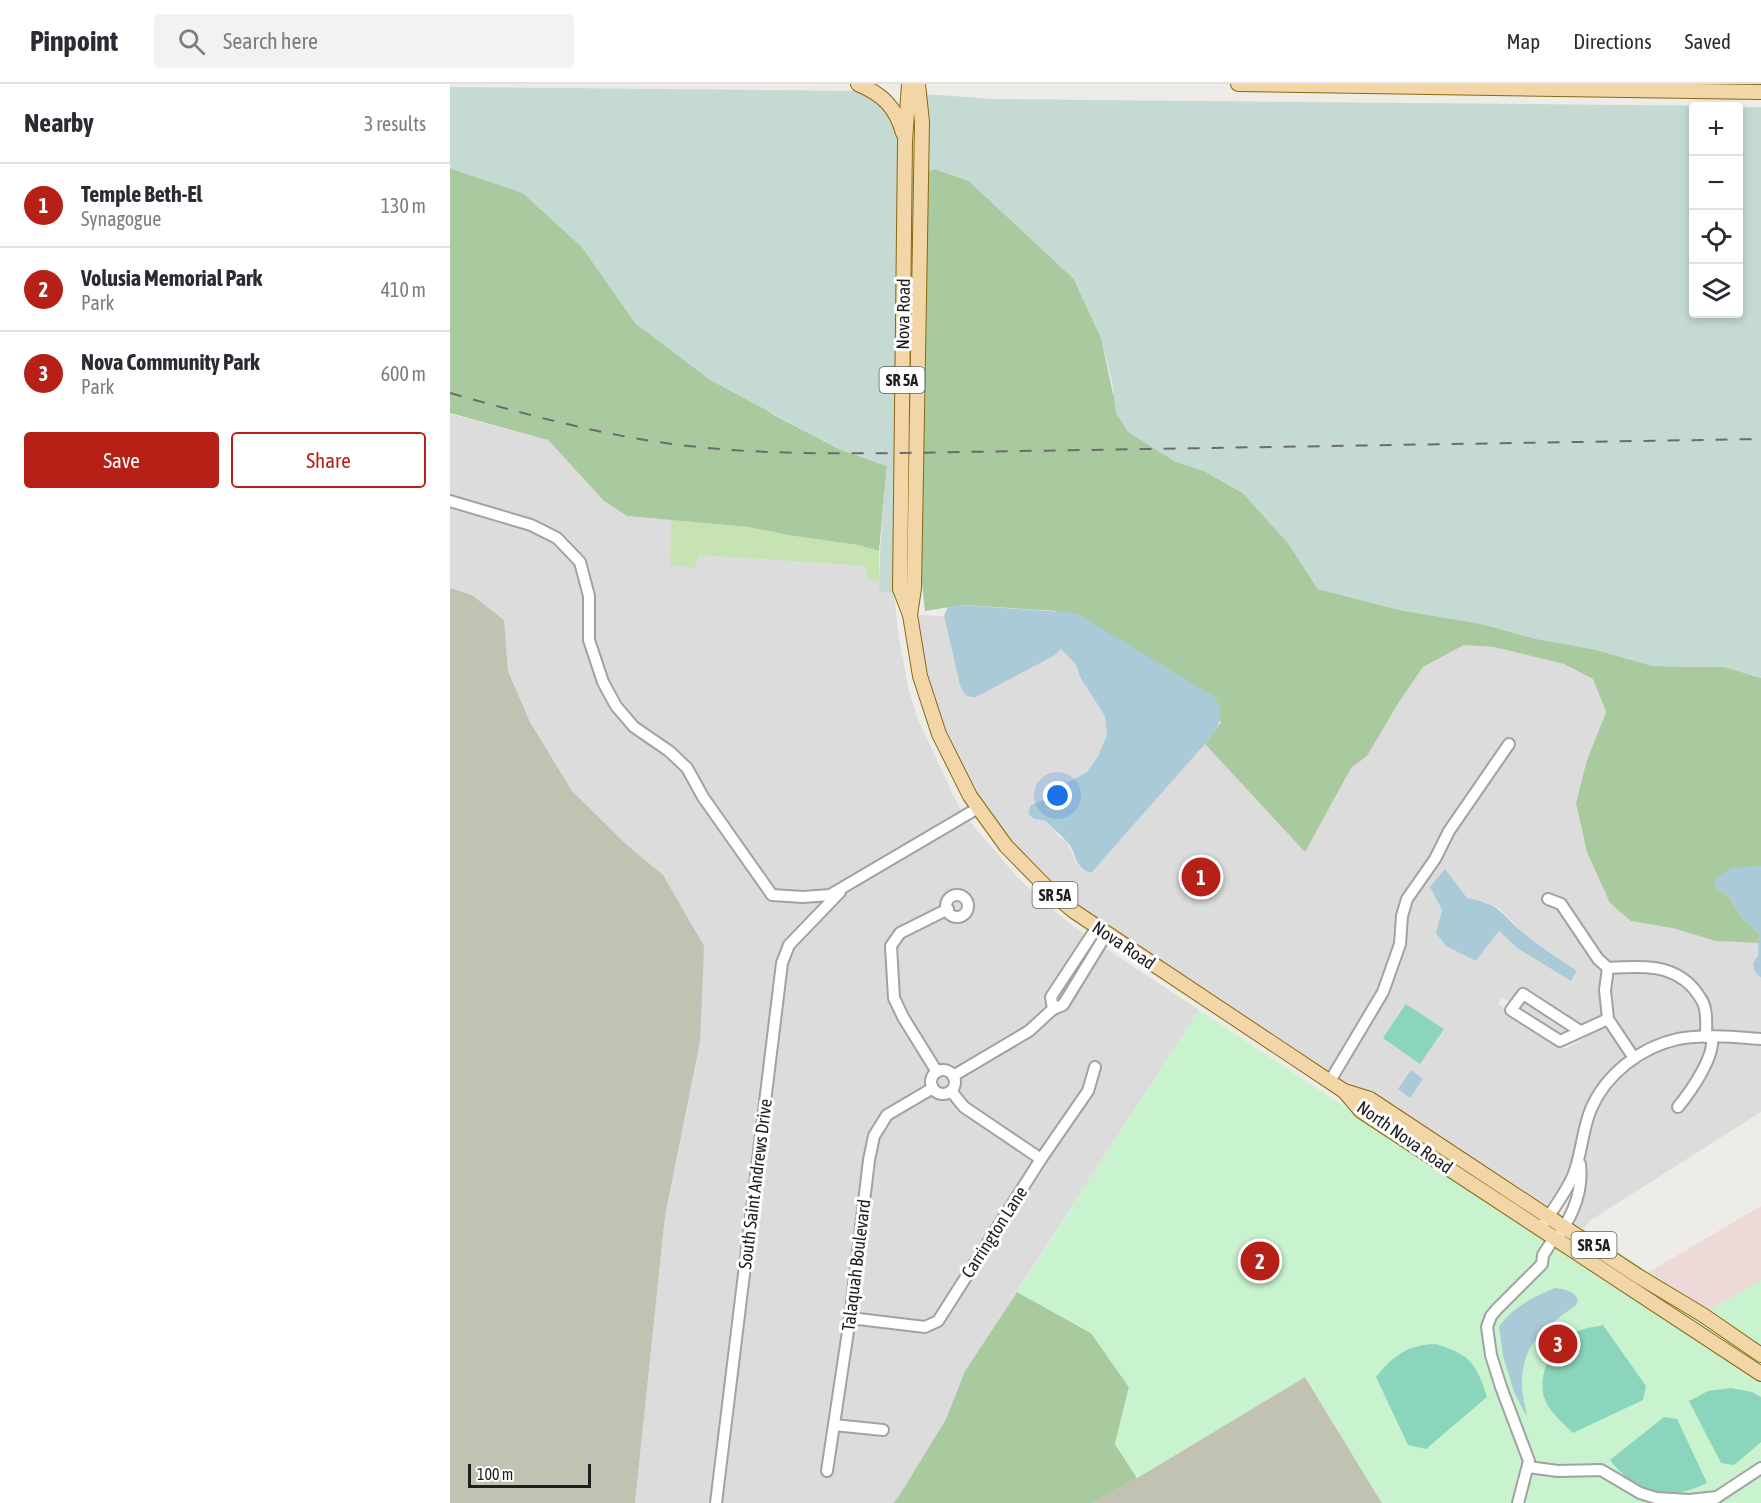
<!DOCTYPE html>
<meta charset="utf-8">
<style>
:root{--surface:#fff;--page:#f2f2f3;--text:#2b2b33;--muted:#7c7c81;--line:#e1e1e2;--accent:#b72016}
body{margin:0;font-family:"Asap Condensed",sans-serif;background:var(--page);color:var(--text)}
.controls{position:absolute;right:18px;top:18px;display:grid;overflow:hidden;border-radius:6px;box-shadow:0 3px 9px #0003}
.controls button{width:54px;height:54px;display:grid;place-items:center;padding:0;border:0;border-bottom:2px solid var(--line);background:var(--surface);color:var(--text);font:30px sans-serif}
.scale{position:absolute;left:18px;bottom:15px;width:123px;box-sizing:border-box;padding-left:6px;border:3px solid #1e1e1e;border-top:0;font-size:16px;line-height:21px;white-space:nowrap;color:#1e1e1e;-webkit-text-stroke:4px #fff;paint-order:stroke}
.you{position:absolute;left:608px;top:712px;width:21px;height:21px;margin:-15px;border:4px solid #fff;border-radius:50%;background:#1a73e8;box-shadow:0 0 0 9px #1a73e833}
.badge{display:grid;place-items:center;width:39px;height:39px;border-radius:50%;background:var(--accent);color:#fff;font-size:20px;font-weight:700}
.pin{position:absolute;translate:-50% -50%;border:3px solid #fff;box-shadow:0 2px 6px #0006}
.list{margin:0;padding:0;list-style:none}
h2{display:flex;justify-content:space-between;align-items:center;height:78px;margin:0;padding:0 24px;font-size:26px}
h2 small{font-size:20px;font-weight:400;color:var(--muted)}
.list li{display:grid;grid-template-columns:39px 1fr auto;gap:18px;align-items:center;box-sizing:border-box;height:84px;padding:0 24px;border-top:2px solid var(--line)}
.list b{display:block;font-size:22px;white-space:nowrap}
.list p{margin:0;font-size:20px;white-space:nowrap;color:var(--muted)}
.list em{font-size:20px;font-style:normal;color:var(--muted)}
.actions{display:flex;gap:12px;padding:18px 24px}
.actions a{flex:1;padding:14px 0;border:2px solid var(--accent);border-radius:6px;text-align:center;font-size:21px;color:var(--accent)}
.actions .main{background:var(--accent);color:#fff}
.icon{flex:none;width:33px;height:33px;fill:none;stroke:currentColor;stroke-width:2;stroke-linecap:round;stroke-linejoin:round}
.map{position:relative;flex:none;width:1311px;height:1419px;overflow:hidden}
header{display:flex;align-items:center;gap:36px;box-sizing:border-box;height:84px;padding:0 30px;background:var(--surface);border-bottom:2px solid var(--line)}
header strong{font-size:28px}
nav{display:flex;gap:33px;margin-inline-start:auto;font-size:21px}
.search{width:420px;height:54px;background:var(--page);display:flex;align-items:center;gap:15px;box-sizing:border-box;padding:0 21px;border-radius:6px;color:var(--muted);font-size:22px}
main{display:flex}
aside{flex:1;background:var(--surface)}
.map>svg:first-child{display:block}
</style>
<header>
<strong>Pinpoint</strong>
<div class="search"><svg class="icon" aria-label="search" viewBox="0 0 24 24"><circle cx="10" cy="10" r="6"/><path d="M15 15l6 6"/></svg>Search here</div>
<nav><a>Map</a><a>Directions</a><a>Saved</a></nav>
</header>
<main>
<aside>
<h2>Nearby<small>3 results</small></h2>
<ul class="list">
<li><span class="badge">1</span><div><b>Temple Beth-El</b><p>Synagogue</p></div><em>130 m</em></li>
<li><span class="badge">2</span><div><b>Volusia Memorial Park</b><p>Park</p></div><em>410 m</em></li>
<li><span class="badge">3</span><div><b>Nova Community Park</b><p>Park</p></div><em>600 m</em></li>
</ul>
<div class="actions"><a class="main">Save</a><a>Share</a></div>
</aside>
<div class="map">
<svg width="1311" height="1419" viewBox="0 0 1311 1419">
<rect width="100%" height="100%" fill="#eeece6"/>
<g fill="#dcdcdc" fill-rule="evenodd">
<path d="M0 330 98 356 154 417 177 432 221 436 220 481 249 471 416 482 417 496 429 497V508L444 509 448 548 459 607 468 636 511 727 567 793 598 822 628 846 749 926 515 1287 496 1335 449 1412 443 1419H271L336 881 343 864 379 828 386 803 378 807 352 809 324 807 257 710 170 620 156 596 143 556 144 513 110 451 0 413Z"/>
<path d="M0 422 80 445 105 457 126 480 135 512 148 599 233 687 319 814 376 816 336 858 262 1419H185L215 1132 250 958 213 791 177 761 122 707 80 638 58 587 54 536 22 511 0 504Z"/>
<path d="M464 531 494 532 523 613 604 571 611 565 626 581 631 595 655 632 657 651 648 672 637 688 618 698 605 711 581 721 594 737 603 744 609 753 617 758 628 782 641 789 755 660 855 767 901 683 917 672 949 618 973 583 1014 561 1044 563 1114 580 1143 595 1156 628 1137 676 1181 837 1222 844 1266 857 1310 859 1308 872V892L1311 894V950L1260 949 1238 892 1229 886 1217 882 1159 879 1151 872 1112 815 1095 809 1093 818 1108 823 1153 886V932L1114 954 1052 913 1048 920 1113 964H1117L1156 941 1178 973 1165 983 1125 1073 1118 1091 1097 1121 922 1011 905 1005 888 994 937 911 954 862 956 833 961 818 1003 750 1065 659 1057 654 995 744 981 772 953 812 946 858 929 906 880 989 757 906 754 909 627 824 559 759 523 709 484 624ZM981 803 1017 814 1033 817 1050 825 1077 852 1127 887 1121 897 1067 864 1049 847 1027 876 992 826Z"/>
<path d="M1192 887 1216 891 1232 898 1248 918 1251 924 1252 949 1211 955 1184 968 1162 933 1160 906 1162 889Z"/>
<path d="M1280 957 1311 959V1028L1141 1136 1133 1145 1124 1138 1130 1125 1133 1106 1135 1091 1134 1075 1140 1042 1145 1027 1162 1001 1172 990 1200 970 1229 960 1258 958 1254 971 1235 1006 1222 1023 1229 1029 1243 1011 1262 976 1267 965V958Z"/>
</g>
<path fill="#edd9d7" d="M1311 1122V1196L1259 1227 1199 1188Z"/>
<g fill="#c1c2b2">
<path d="M0 504 22 511 54 536 58 587 80 638 122 707 177 761 213 791 254 862 250 958 215 1132 185 1419H0Z"/>
<path d="M855 1293 932 1419H643L687 1394Z"/>
</g>
<path fill="#c6e3b1" d="M221 436 298 443 344 452 408 461 429 467V497L417 496 416 482 249 471 245 484 220 481Z"/>
<g fill="#a9c99f">
<path d="M0 84 73 109 132 163 186 240 324 331 389 365 437 382 429 467 408 461 344 452 298 443 177 432 154 417 98 356 0 329Z"/>
<path d="M485 85 519 97 624 195 651 254 663 310 724 377 754 387 793 409 838 459 868 505 950 526 1027 539 1147 566 1203 582 1275 583 1311 594V782L1305 783 1266 804 1280 813 1291 833 1309 850 1310 859 1266 857 1222 844 1181 837 1160 819 1137 768 1126 719 1137 676 1156 628 1143 595 1114 580 1044 563 1014 561 973 583 949 618 917 672 901 684 855 768 755 660 771 638 606 527 512 521 475 527 469 472 476 88Z"/>
<path d="M567 1208 641 1249 679 1303 665 1360 687 1394 643 1419H443L449 1412 496 1335 515 1287Z"/>
</g>
<g fill="#c4dad2">
<path d="M0 3 414 7 434 20 451 58 444 509 429 508 430 467 437 382 389 365 260 296 186 240 132 163 73 109 0 84Z"/>
<path d="M474 10 544 15 1280 22H1244V230H1288L1289 23H1311V594L1275 583 1203 582 1147 566 1085 555 1027 539 950 526 868 505 838 459 793 409 754 387 724 377 678 348 666 329 662 298 651 254 624 195 519 97 485 85 476 88Z"/>
<path d="M467 91 460 503 455 508 459 94Z"/>
</g>
<path fill="#c8f3ce" d="M749 926 1080 1146 1097 1121 1259 1227 1311 1196V1419H932L855 1293 687 1394 665 1360 679 1303 641 1249 567 1208Z"/>
<g fill="#8cd5bd">
<path d="M956 920 994 945 970 980 933 954Z"/>
<path d="M1153 1241 1196 1302 1193 1316 1123 1349C1112 1338 1099 1328 1094 1313 1087 1287 1105 1254 1131 1246 1138 1243 1146 1243 1153 1241Z"/>
<path d="M985 1260C1020 1270 1026 1279 1037 1313L976 1365 958 1361 926 1293C943 1272 957 1261 985 1260Z"/>
<path d="M1281 1304 1302 1308 1311 1313V1358L1284 1381 1271 1379 1239 1317 1258 1307Z"/>
<path d="M1214 1333 1227 1335 1257 1399C1216 1419 1188 1411 1160 1376Z"/>
</g>
<g fill="#abcad7">
<path d="M512 521 626 529 765 613C777 635 768 642 755 660L641 789C623 782 628 773 619 760 617 757 598 739 595 737 586 734 587 738 578 730L581 721 605 711 618 698 637 688 648 672 657 651 655 632 631 595 626 581 611 565 605 571 526 613C517 614 513 609 510 601L494 531 498 523Z"/>
<path d="M1311 782V894L1304 886 1303 879 1308 872 1309 850 1291 833 1280 813 1266 804 1263 797 1282 784Z"/>
<path d="M995 785 1017 814C1052 820 1051 831 1076 851 1092 864 1110 875 1127 887L1121 897 1067 864 1049 847 1026 877 996 862 986 849 992 826 980 803Z"/>
<path d="M961 986 973 995 960 1014 948 1005Z"/>
<path d="M1105 1204C1114 1205 1126 1207 1128 1217L1125 1222C1093 1245 1070 1261 1072 1305 1073 1315 1076 1324 1077 1333L1064 1308 1053 1272 1049 1243C1061 1224 1085 1212 1105 1204Z"/>
</g>
<g fill="none" stroke-linecap="round" stroke-linejoin="round">
<defs>
<g id="minor">
<path d="M0 417 81 441 107 454 130 478 139 512V556L153 598 166 622 184 643 219 667 237 684 253 713 322 811 353 813 380 811 528 724"/>
<circle cx="507" cy="822" r="11"/>
<path d="M1098 815 1111 820 1148 875 1158 884 1155 906 1158 935 1184 974"/>
<path d="M1158 884C1189 882 1222 879 1244 905 1249 912 1254 917 1255 925 1257 935 1256 944 1256 953"/>
<path d="M603 925 601 913 647 843"/>
<path d="M1130 947 1073 910 1061 926 1110 957 1158 935"/>
<circle cx="493" cy="998" r="12"/>
<path d="M487 988 453 933 444 914 441 862 450 849 498 825"/>
<path d="M503 992 579 947 603 925 613 921 657 849"/>
<path d="M880 997 933 908 950 860 952 832 957 815 985 775 999 747 1059 660"/>
<path d="M501 1007 514 1023 591 1075"/>
<path d="M1228 1023C1241 1007 1265 973 1262 953"/>
<path d="M1094 1139C1104 1124 1116 1108 1123 1092 1132 1070 1132 1046 1141 1025 1156 990 1191 963 1228 955 1255 950 1284 953 1311 955"/>
<path d="M1110 1150C1124 1128 1133 1106 1130 1080"/>
<path d="M400 1234 475 1243 488 1237 591 1075 638 1007 645 983"/>
<path d="M384 1341 433 1346"/>
<path d="M1078 1383 1108 1387 1151 1386 1190 1409 1206 1414 1239 1416 1267 1413"/>
<path d="M377 1387 400 1234 419 1076 424 1052 437 1031 483 1004"/>
<path d="M1261 1417 1311 1384"/>
<path d="M266 1419 332 879 339 861 390 808"/>
<path d="M1068 1419 1079 1377 1051 1303 1041 1271 1037 1243 1041 1232 1047 1225 1092 1180 1093 1171 1104 1154"/>
</g>
<g id="major">
<path d="M408 0C432 10 446 23 453 49"/>
<path d="M459 0 455 58 450 505 460 531 470 592 489 650 520 712 556 762 602 809 625 828 894 1007 920 1015 1188 1192 1253 1231 1311 1271"/>
<path d="M788 0 1311 8"/>
<path d="M460 531 464 504 472 38 468 0"/>
<path d="M894 1007 911 1027 1311 1290"/>
</g>
</defs>
<use href="#minor" stroke="#a2a2a2" stroke-width="14"/>
<use href="#major" stroke="#896810" stroke-width="16"/>
<use href="#minor" stroke="#fff" stroke-width="10"/>
<use href="#major" stroke="#f2d6a7" stroke-width="14"/>
<path stroke="#6c6c6c" stroke-width="2" stroke-dasharray="12 12" stroke-linecap="butt" d="M0 309C64 327 129 345 195 356 280 370 366 370 451 369L1311 355"/>
</g>
<g text-anchor="middle" dominant-baseline="central" stroke-width="6" stroke-linejoin="round" paint-order="stroke">
<g fill="#fff" stroke="#626262" stroke-width="1.5">
<rect x="429.5" y="283" width="45" height="26" rx="4.5"/>
<rect x="582.5" y="798" width="45" height="26" rx="4.5"/>
<rect x="1121.5" y="1148" width="45" height="26" rx="4.5"/>
</g>
<g font-size="16" font-weight="bold" fill="#1e1e1e">
<text x="452" y="296">SR 5A</text>
<text x="605" y="811">SR 5A</text>
<text x="1144" y="1161">SR 5A</text>
</g>
<g font-size="18" fill="#1e1e1e" stroke="#fff">
<text transform="translate(453 230) rotate(-89)">Nova Road</text>
<text transform="translate(674 861) rotate(34)">Nova Road</text>
<text transform="translate(955 1053) rotate(35)">North Nova Road</text>
<text transform="translate(305 1100) rotate(-83)">South Saint Andrews Drive</text>
<text transform="translate(544 1148) rotate(-57)">Carrington Lane</text>
<text transform="translate(406 1181) rotate(-83)">Talaquah Boulevard</text>
</g>
</g>
</svg>
<div class="controls">
<button>+</button>
<button>−</button>
<button><svg class="icon" aria-label="locate" viewBox="0 0 24 24"><circle cx="12" cy="12" r="6"/><path d="M12 2v4M12 18v4M2 12h4M18 12h4"/></svg></button>
<button><svg class="icon" aria-label="layers" viewBox="0 0 24 24"><path d="M12 4l9 5-9 5-9-5zM3 14l9 5 9-5"/></svg></button>
</div>
<div class="scale">100 m</div>
<div class="you"></div>
<div class="pin badge" style="left:751px;top:793px">1</div>
<div class="pin badge" style="left:810px;top:1177px">2</div>
<div class="pin badge" style="left:1108px;top:1260px">3</div>
</div>
</main>
